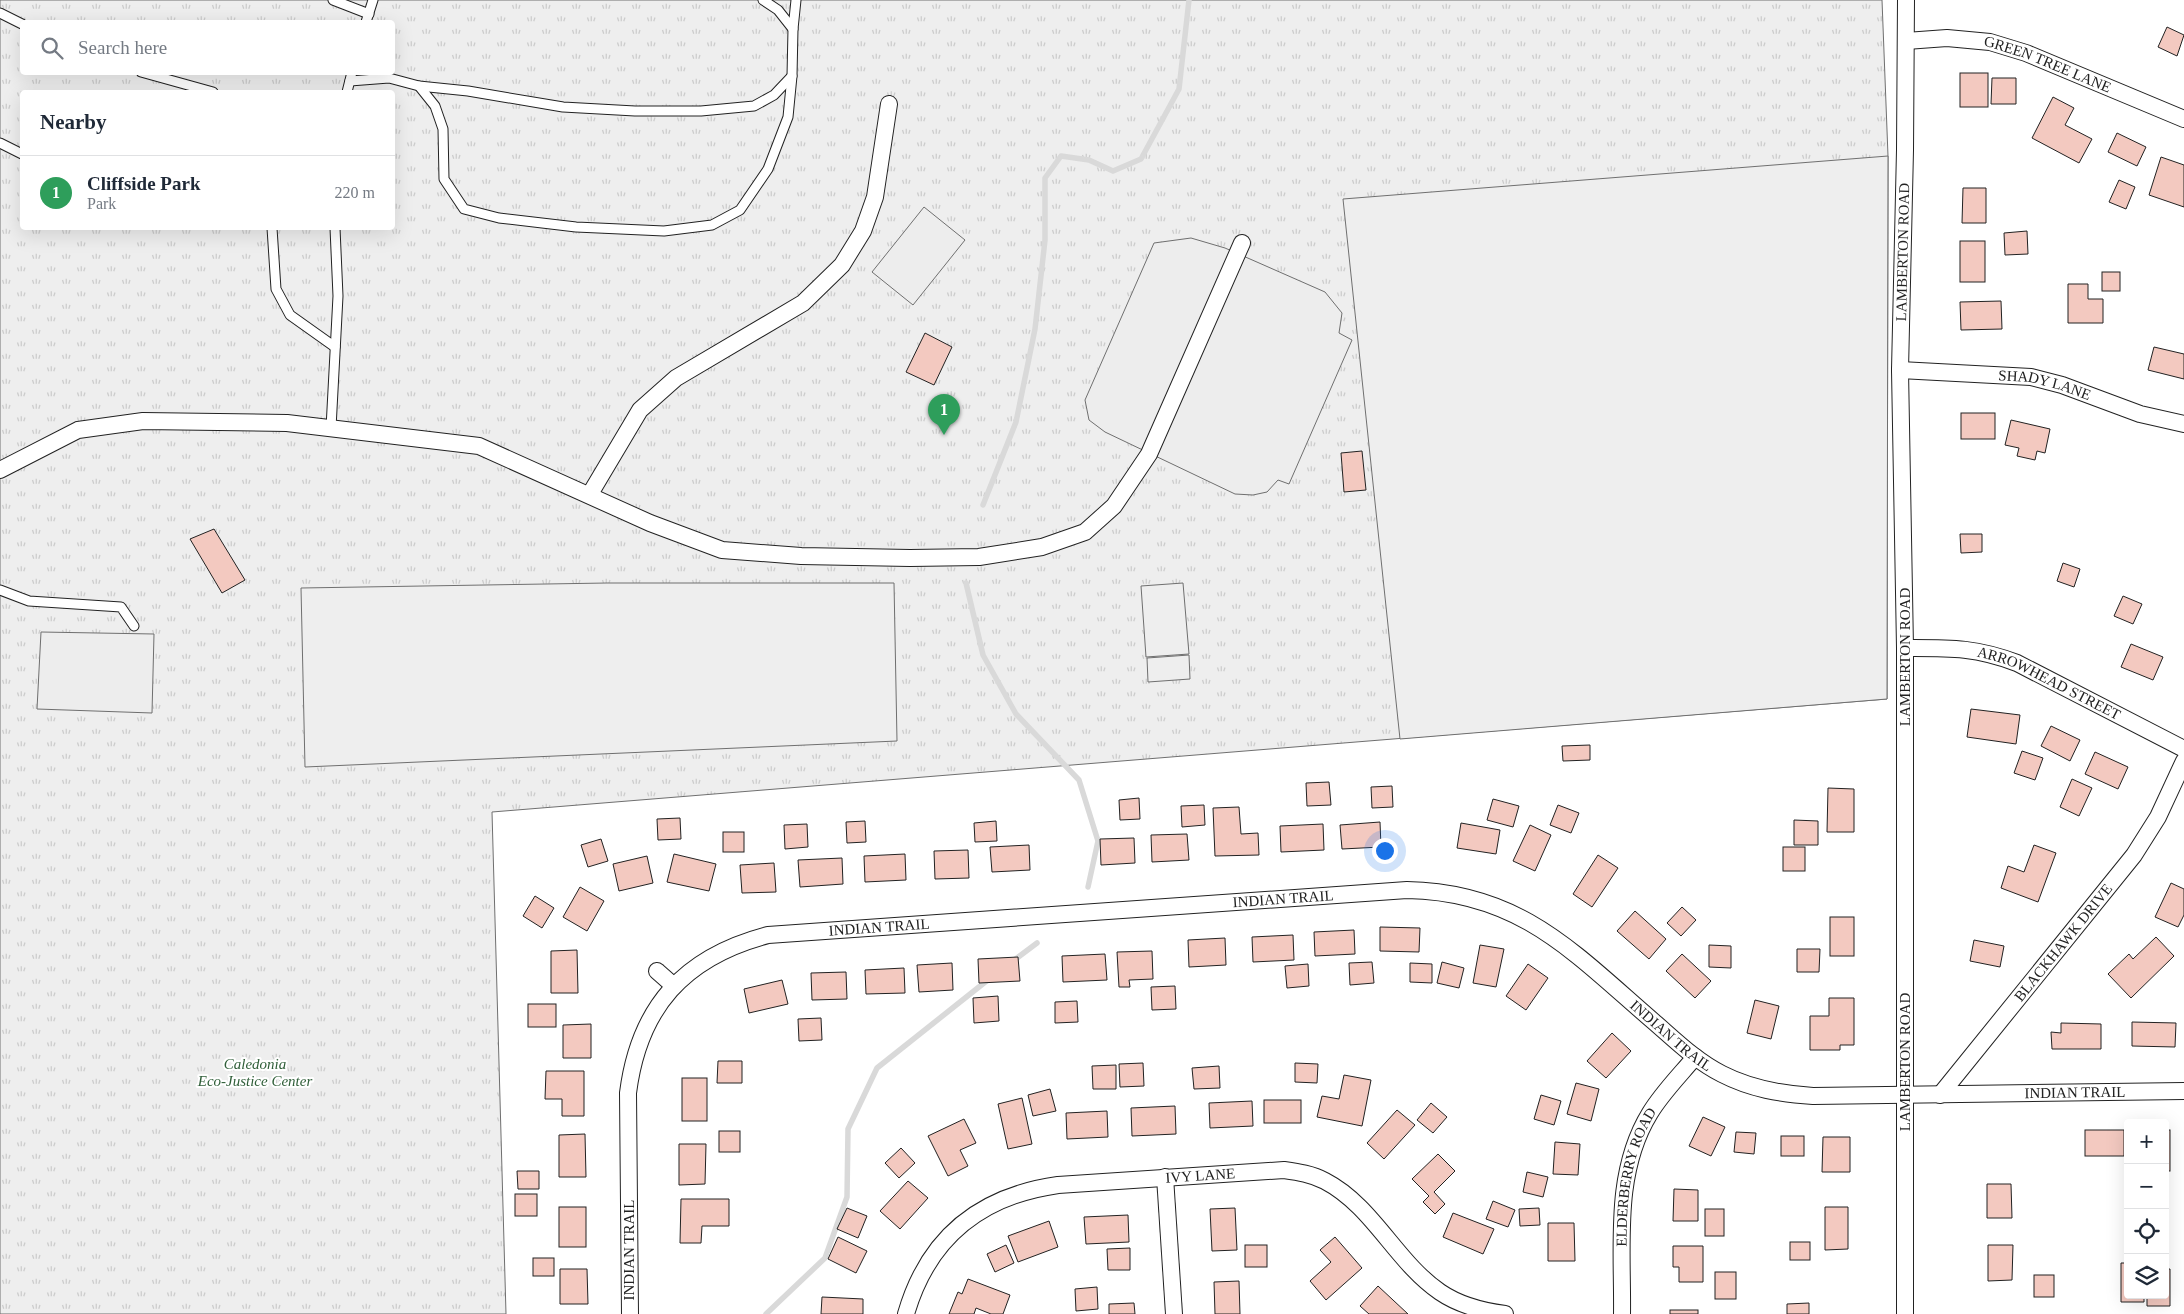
<!DOCTYPE html>
<meta charset="utf-8">
<style>
:root{--surface:#fff;--page:#f6f6f7;--text:#1f2937;--muted:#747a83;--line:#e0e1e3;--accent:#0b8043}
body{margin:0;font-family:Georgia,serif;background:var(--page);color:var(--text)}
.controls{position:absolute;right:15px;bottom:15px;display:grid;overflow:hidden;border-radius:5px;box-shadow:0 5px 20px #0002}
.controls button{width:45px;height:45px;display:grid;place-items:center;padding:0;border:0;border-bottom:1px solid var(--line);background:var(--surface);color:var(--text);font:25px sans-serif}
.you{position:absolute;left:1384px;top:850px;width:18px;height:18px;margin:-12px;border:4px solid #fff;border-radius:50%;background:#1a73e8;box-shadow:0 0 0 8px #1a73e833}
.badge{display:grid;place-items:center;width:32px;height:32px;border-radius:50%;background:var(--accent);color:#fff;font-size:16px;font-weight:700}
.pin{position:absolute;translate:-50% -41px;filter:drop-shadow(0 1px 2px #0008)}
.pin::after{content:'';position:absolute;top:26px;width:18px;height:15px;background:inherit;clip-path:polygon(0 0,100% 0,50% 100%)}
.list{margin:0;padding:0;list-style:none}
h2{display:flex;justify-content:space-between;align-items:center;height:65px;margin:0;padding:0 20px;font-size:21px}
h2 small{font-size:16px;font-weight:400;color:var(--muted)}
.list li{display:grid;grid-template-columns:32px 1fr auto;gap:15px;align-items:center;box-sizing:border-box;height:75px;padding:0 20px;border-top:1px solid var(--line)}
.list b{display:block;font-size:19px;white-space:nowrap}
.list p{margin:0;font-size:16px;white-space:nowrap;color:var(--muted)}
.list em{font-size:16px;font-style:normal;color:var(--muted)}
.icon{flex:none;width:28px;height:28px;fill:none;stroke:currentColor;stroke-width:2;stroke-linecap:round;stroke-linejoin:round}
.map{position:relative;flex:none;width:2184px;height:1314px;overflow:hidden}
.search{position:absolute;background:var(--surface);box-shadow:0 5px 20px #0002;left:20px;top:20px;width:375px;height:55px;display:flex;align-items:center;gap:12px;box-sizing:border-box;padding:0 18px;border-radius:5px;color:var(--muted);font-size:19px}
.panel{position:absolute;background:var(--surface);box-shadow:0 5px 20px #0002;left:20px;top:90px;width:375px;height:140px;border-radius:5px}
.map>svg:first-child{display:block}
</style>
<div class="map">
<svg width="2184" height="1314" viewBox="0 0 2184 1314">
<defs>
<pattern id="park-tufts" width="24" height="20" patternUnits="userSpaceOnUse" patternTransform="scale(1.25)"><rect width="24" height="20" fill="#eee"/><path d="M3 7l-1-3M5 7V3M7 7l1-3M15 17l-1-3M17 17v-4M19 17l1-3" fill="none" stroke="#ccc"/></pattern>
</defs>
<rect width="100%" height="100%" fill="#fff"/>
<path fill="url(#park-tufts)" stroke="#6f6f6f" fill-rule="evenodd" d="M0 0H1882L1888 156 1887 699 492 812 506 1314H0ZM22 22H392V72H22ZM22 92H392V228H22Z"/>
<g fill="#eee" stroke="#6f6f6f">
<path d="M1888 156 1887 699 1400 739 1343 199Z"/>
<path d="M607 583H894L897 741 305 767 301 588Z"/>
<path d="M1183 583 1189 654 1146 657 1141 586Z"/>
<path d="M1189 655 1190 679 1148 682 1147 658Z"/>
</g>
<g fill="#ededed" stroke="#6f6f6f">
<path d="M924 207 965 240 913 305 872 272Z"/>
<path d="M1191 238 1225 248 1325 292 1342 313 1339 333 1352 340 1289 484 1278 480 1267 492 1253 495 1235 494 1105 432 1089 420 1085 400 1154 243Z"/>
<path d="M41 632 154 634 152 713 37 709Z"/>
</g>
<g fill="none" stroke-linecap="round" stroke-linejoin="round">
<g stroke="#d9d9d9" stroke-width="5.5">
<path d="M983 505 1016 422 1035 329 1045 240V178L1061 156 1089 160 1113 171 1141 159 1179 89 1189 0"/>
<path d="M966 583 983 655 1016 714 1079 780 1098 841 1088 887"/>
<path d="M1013 961 1037 943"/>
<path d="M766 1314 825 1258 847 1197 848 1129 877 1068 989 979"/>
</g>
</g>
<g fill="#f3c9c0" stroke="#222">
<path d="M2167 27 2184 35 2177 56 2158 47Z"/>
<rect x="1960" y="73" width="28" height="34"/>
<path d="M1992 78H2016V104H1991Z"/>
<path d="M2053 97 2074 108 2065 125 2092 139 2079 163 2032 138Z"/>
<path d="M2117 133 2146 147 2137 166 2108 152Z"/>
<path d="M2161 157 2184 165V207L2149 195Z"/>
<path d="M2119 180 2135 187 2126 209 2109 202Z"/>
<path d="M1963 188H1986V223H1962Z"/>
<path d="M2027 231 2028 254 2005 255 2004 233Z"/>
<rect x="1960" y="241" width="25" height="41"/>
<rect x="2102" y="272" width="18" height="19"/>
<path d="M2068 284H2088V299H2103V323H2068Z"/>
<path d="M2001 301 2002 329 1961 330 1960 302Z"/>
<path d="M925 333 952 347 934 385 906 372Z"/>
<path d="M2154 347 2184 354V379L2148 370Z"/>
<rect x="1961" y="413" width="34" height="26"/>
<path d="M2011 420 2050 429 2045 453 2037 451 2035 460 2017 456 2019 448 2005 445Z"/>
<path d="M1362 451 1366 490 1344 492 1341 453Z"/>
<path d="M214 529 245 580 222 593 190 539Z"/>
<path d="M1960 534H1982V552L1961 553Z"/>
<path d="M2063 563 2080 569 2074 587 2057 581Z"/>
<path d="M2123 596 2142 604 2133 624 2114 616Z"/>
<path d="M2131 644 2163 657 2153 680 2121 667Z"/>
<path d="M1971 709 2020 715 2016 744 1967 737Z"/>
<path d="M2051 726 2080 740 2070 761 2041 746Z"/>
<path d="M1590 745V760L1563 761 1562 746Z"/>
<path d="M2022 751 2043 758 2035 780 2014 773Z"/>
<path d="M2095 752 2128 767 2118 789 2085 774Z"/>
<path d="M2072 779 2092 788 2079 816 2060 807Z"/>
<path d="M1329 782 1331 805 1307 806 1306 783Z"/>
<path d="M1392 786 1393 807 1372 808 1371 787Z"/>
<path d="M1828 788 1854 789V832H1827Z"/>
<path d="M1139 798 1140 819 1120 820 1119 800Z"/>
<path d="M1493 799 1519 806 1513 827 1487 820Z"/>
<path d="M1204 805 1205 825 1182 827 1181 806Z"/>
<path d="M1558 805 1579 813 1571 833 1550 825Z"/>
<path d="M1239 807 1241 834 1258 833 1259 855 1215 856 1213 808Z"/>
<path d="M680 818 681 839 658 840 657 819Z"/>
<path d="M1794 820 1818 821V845H1794Z"/>
<path d="M865 821 866 842 847 843 846 822Z"/>
<path d="M996 821 997 841 975 842 974 823Z"/>
<path d="M1380 822 1381 847 1342 849 1340 825Z"/>
<path d="M1461 823 1500 830 1496 854 1457 848Z"/>
<path d="M807 824 808 847 785 849 784 825Z"/>
<path d="M1323 824 1324 850 1281 852 1280 826Z"/>
<path d="M1530 825 1551 835 1535 871 1513 861Z"/>
<rect x="723" y="832" width="21" height="20"/>
<path d="M1187 834 1189 860 1152 862 1151 835Z"/>
<path d="M1134 838 1135 863 1101 865 1100 839Z"/>
<path d="M601 839 608 861 588 867 581 845Z"/>
<path d="M1029 845 1030 870 992 872 990 847Z"/>
<path d="M2034 845 2056 853 2038 902 2001 888 2008 866 2024 872Z"/>
<rect x="1783" y="847" width="22" height="24"/>
<path d="M968 850 969 878 935 879 934 851Z"/>
<path d="M674 854 716 864 709 891 667 882Z"/>
<path d="M905 854 906 880 865 882 864 856Z"/>
<path d="M1598 855 1618 868 1592 907 1573 894Z"/>
<path d="M647 856 653 883 619 891 613 864Z"/>
<path d="M842 858 843 884 800 887 798 860Z"/>
<path d="M774 863 776 892 742 893 740 865Z"/>
<path d="M2171 883 2184 889V915L2178 927 2155 917Z"/>
<path d="M580 887 604 901 587 931 563 917Z"/>
<path d="M535 896 554 908 542 928 523 916Z"/>
<path d="M1682 907 1696 920 1681 936 1667 923Z"/>
<path d="M1635 911 1666 939 1649 959 1617 931Z"/>
<rect x="1830" y="917" width="24" height="39"/>
<path d="M1380 927 1420 928 1419 952 1380 951Z"/>
<path d="M1354 930 1355 954 1315 956 1314 932Z"/>
<path d="M1293 935 1294 960 1253 962 1252 937Z"/>
<path d="M2156 937 2174 956 2131 998 2108 974 2129 954 2133 959Z"/>
<path d="M1225 938 1226 965 1189 967 1188 940Z"/>
<path d="M1974 940 2004 946 2000 967 1970 961Z"/>
<path d="M1480 945 1504 949 1496 987 1473 983Z"/>
<path d="M1709 945 1731 946V968L1709 967Z"/>
<path d="M1797 949H1820L1819 972H1797Z"/>
<path d="M577 950 578 993H551V951Z"/>
<path d="M1152 951 1153 979 1129 980 1130 987H1119L1117 952Z"/>
<path d="M1105 954 1107 980 1063 982 1062 956Z"/>
<path d="M1682 954 1711 981 1695 998 1666 971Z"/>
<path d="M1018 957 1020 981 979 983 978 959Z"/>
<path d="M1372 962 1374 983 1350 985 1349 963Z"/>
<path d="M1442 962 1464 968 1459 988 1437 983Z"/>
<path d="M952 963 953 990 919 992 917 965Z"/>
<path d="M1410 963 1432 964V983L1410 982Z"/>
<path d="M1308 964 1309 986 1287 988 1285 966Z"/>
<path d="M1528 964 1548 978 1526 1010 1506 996Z"/>
<path d="M904 968 905 993 866 994 865 970Z"/>
<path d="M846 972 847 999 812 1000 811 973Z"/>
<path d="M782 980 788 1004 749 1013 744 989Z"/>
<path d="M1175 986 1176 1009 1152 1010 1151 987Z"/>
<path d="M998 996 999 1021 974 1023 973 998Z"/>
<path d="M1829 998H1854V1045H1840V1050H1810V1016H1829Z"/>
<path d="M1755 1000 1779 1006 1771 1039 1747 1033Z"/>
<path d="M1077 1001 1078 1022 1055 1023V1002Z"/>
<rect x="528" y="1004" width="28" height="23"/>
<path d="M821 1018 822 1040 799 1041 798 1019Z"/>
<path d="M2132 1022 2176 1023 2175 1047 2132 1046Z"/>
<path d="M2061 1023 2101 1024V1049H2052L2051 1032 2061 1033Z"/>
<path d="M591 1024V1058H563V1025Z"/>
<path d="M1612 1033 1631 1051 1606 1078 1587 1061Z"/>
<path d="M718 1061H742V1083H717Z"/>
<path d="M1143 1063 1144 1086 1120 1087 1119 1064Z"/>
<path d="M1295 1063 1318 1064 1317 1083 1295 1082Z"/>
<path d="M1116 1065V1089H1093L1092 1066Z"/>
<path d="M1219 1066 1220 1088 1194 1089 1192 1068Z"/>
<path d="M546 1071H584V1116H562V1099H545Z"/>
<path d="M1344 1075 1371 1080 1362 1126 1317 1117 1322 1096 1339 1099Z"/>
<rect x="682" y="1078" width="25" height="43"/>
<path d="M1576 1083 1599 1089 1591 1121 1567 1114Z"/>
<path d="M1050 1089 1056 1111 1033 1116 1028 1095Z"/>
<path d="M1541 1095 1561 1101 1554 1125 1534 1119Z"/>
<path d="M1022 1098 1032 1144 1008 1149 998 1104Z"/>
<rect x="1264" y="1100" width="37" height="23"/>
<path d="M1252 1101 1253 1126 1210 1128 1209 1103Z"/>
<path d="M1431 1103 1447 1117 1433 1133 1417 1120Z"/>
<path d="M1175 1106 1176 1134 1132 1136 1131 1108Z"/>
<path d="M1397 1110 1415 1125 1384 1159 1367 1143Z"/>
<path d="M1107 1111 1108 1137 1067 1139 1066 1113Z"/>
<path d="M1703 1117 1725 1127 1711 1156 1689 1146Z"/>
<path d="M964 1119 976 1143 960 1150 968 1166 948 1176 928 1136Z"/>
<rect x="2085" y="1130" width="39" height="26"/>
<rect x="2165" y="1130" width="5" height="41"/>
<rect x="719" y="1131" width="21" height="21"/>
<path d="M1736 1132 1756 1133 1754 1154 1734 1152Z"/>
<path d="M585 1134 586 1177H559V1135Z"/>
<rect x="1781" y="1136" width="23" height="20"/>
<path d="M1823 1137H1850V1172H1822Z"/>
<path d="M1555 1142 1580 1144 1578 1175 1553 1174Z"/>
<path d="M679 1144H706L705 1184 679 1185Z"/>
<path d="M901 1148 915 1163 899 1178 885 1163Z"/>
<path d="M1438 1154 1455 1171 1434 1192 1445 1204 1435 1214 1423 1202 1429 1196 1412 1179Z"/>
<path d="M517 1171H539V1189H518Z"/>
<path d="M1527 1172 1548 1177 1543 1197 1523 1192Z"/>
<path d="M908 1181 928 1198 900 1229 880 1211Z"/>
<path d="M1987 1184H2011L2012 1218H1987Z"/>
<path d="M1674 1189 1698 1190V1221H1673Z"/>
<rect x="515" y="1194" width="22" height="22"/>
<path d="M681 1199H729V1226H702L701 1243H680Z"/>
<path d="M1493 1201 1515 1210 1508 1227 1486 1219Z"/>
<rect x="559" y="1207" width="27" height="40"/>
<path d="M1825 1207H1848V1249L1825 1250Z"/>
<path d="M847 1208 867 1216 858 1238 837 1229Z"/>
<path d="M1235 1208 1237 1250 1212 1251 1210 1209Z"/>
<path d="M1539 1208 1540 1225 1520 1226 1519 1209Z"/>
<rect x="1705" y="1209" width="19" height="27"/>
<path d="M1453 1213 1494 1229 1483 1254 1443 1237Z"/>
<path d="M1128 1215 1129 1242 1086 1244 1084 1217Z"/>
<path d="M1049 1221 1058 1247 1018 1262 1008 1236Z"/>
<path d="M1548 1223H1574L1575 1261H1548Z"/>
<path d="M838 1237 867 1251 856 1273 828 1259Z"/>
<path d="M1335 1237 1362 1268 1326 1300 1310 1281 1331 1262 1320 1250Z"/>
<rect x="1790" y="1242" width="20" height="18"/>
<path d="M1006 1245 1014 1263 995 1272 987 1254Z"/>
<rect x="1245" y="1245" width="22" height="22"/>
<path d="M1988 1245H2013L2012 1280 1988 1281Z"/>
<path d="M1673 1246H1703V1282H1679V1267H1673Z"/>
<path d="M1130 1248V1270H1108L1107 1249Z"/>
<rect x="533" y="1258" width="21" height="18"/>
<path d="M2121 1263H2128V1295H2144V1302H2121Z"/>
<path d="M560 1269H587L588 1304H560Z"/>
<path d="M2165 1269H2170V1306H2147V1295H2165Z"/>
<rect x="1715" y="1272" width="21" height="27"/>
<rect x="2034" y="1275" width="20" height="22"/>
<path d="M968 1279 1010 1295 1003 1314H991L976 1308 974 1314H949L958 1292 962 1294Z"/>
<path d="M1239 1281 1240 1314H1215L1214 1282Z"/>
<path d="M1378 1286 1408 1314H1369L1360 1306Z"/>
<path d="M1097 1287 1098 1309 1076 1311 1075 1289Z"/>
<path d="M822 1297 863 1299V1314H821Z"/>
<path d="M1134 1303 1135 1314H1109V1304Z"/>
<path d="M1809 1303V1314H1787V1304Z"/>
<rect x="1670" y="1310" width="28" height="4"/>
</g>
<g fill="none" stroke-linecap="round" stroke-linejoin="round">
<defs>
<g id="lane">
<path d="M333 0 369 14"/>
<path d="M763 0 778 10 793 29"/>
<path d="M0 13 22 24"/>
<path d="M366 22 373 0"/>
<path d="M141 72 213 92"/>
<path d="M350 81 389 78 419 86 435 106 443 129 444 179 464 209 499 218 576 227 664 231 712 225 740 210 768 169 788 117 792 76 793 29 796 0"/>
<path d="M419 86 468 91 563 107 635 111H701L754 106 774 95 792 76"/>
<path d="M347 92 352 72"/>
<path d="M0 143 22 154"/>
<path d="M272 228 276 289 290 315 335 347"/>
<path d="M331 428 338 296 335 228"/>
<path d="M0 590 29 601 121 607 134 626"/>
</g>
<g id="street">
<path id="s1" d="M1906 41 1947 38 1990 42 2026 53 2184 119"/>
<path id="s2" d="M1900 370 2031 377 2062 385 2140 414 2184 424"/>
<path d="M0 470 78 430 143 421 287 423 479 446 650 523 722 550 801 556 910 558 979 557 1042 547 1085 532 1114 506 1149 454 1242 243"/>
<path d="M590 494 640 410 676 378 803 303 842 265 863 231 875 197 889 104"/>
<path id="s3" d="M1905 648C1949 648 1975 647 2017 663L2184 749"/>
<path d="M657 971 674 986"/>
<path id="s4" d="M1940 1095 2134 855 2158 817 2184 761"/>
<path d="M1165 1177 1174 1314"/>
<path id="s5" d="M630 1314 628 1093C639 1007 684 957 768 935L1407 890C1520 892 1573 952 1653 1021 1675 1040 1696 1061 1722 1074 1751 1089 1781 1094 1813 1096L2184 1091"/>
<path id="s6" d="M906 1314C928 1238 980 1196 1058 1185L1284 1170C1298 1172 1312 1174 1325 1181 1373 1206 1396 1262 1440 1292 1459 1305 1482 1311 1505 1314"/>
<path id="s7" d="M1622 1314C1623 1247 1613 1173 1650 1113 1662 1093 1680 1075 1695 1057"/>
<path id="s8" d="M1905 1314V648L1900 370 1905 150 1906 0"/>
</g>
</defs>
<use href="#lane" stroke="#222" stroke-width="11"/>
<use href="#street" stroke="#222" stroke-width="18"/>
<use href="#lane" stroke="#fff" stroke-width="9"/>
<use href="#street" stroke="#fff" stroke-width="16"/>
</g>
<g text-anchor="middle" dominant-baseline="central" stroke-width="4" stroke-linejoin="round" paint-order="stroke">
<g font-size="15" fill="#222" stroke="#fff">
<text stroke="none"><textPath href="#s1" startOffset="146">GREEN TREE LANE</textPath></text>
<text stroke="none"><textPath href="#s8" startOffset="1062">LAMBERTON ROAD</textPath></text>
<text stroke="none"><textPath href="#s2" startOffset="146">SHADY LANE</textPath></text>
<text transform="translate(1905 657) rotate(-90)">LAMBERTON ROAD</text>
<text stroke="none"><textPath href="#s3" startOffset="151">ARROWHEAD STREET</textPath></text>
<text stroke="none"><textPath href="#s5" startOffset="964">INDIAN TRAIL</textPath></text>
<text stroke="none"><textPath href="#s5" startOffset="559">INDIAN TRAIL</textPath></text>
<text stroke="none"><textPath href="#s4" startOffset="196">BLACKHAWK DRIVE</textPath></text>
<text stroke="none"><textPath href="#s5" startOffset="1398">INDIAN TRAIL</textPath></text>
<text transform="translate(1905 1062) rotate(-90)">LAMBERTON ROAD</text>
<text stroke="none"><textPath href="#s5" startOffset="1818">INDIAN TRAIL</textPath></text>
<text stroke="none"><textPath href="#s6" startOffset="355">IVY LANE</textPath></text>
<text stroke="none"><textPath href="#s7" startOffset="139">ELDERBERRY ROAD</textPath></text>
<text transform="translate(629 1250) rotate(-90)">INDIAN TRAIL</text>
</g>
<g font-size="15" font-style="italic" fill="#2f5e38" stroke="#fff">
<text x="255" y="1064">Caledonia<tspan x="255" dy="17">Eco-Justice Center</tspan></text>
</g>
</g>
</svg>
<div class="controls">
<button>+</button>
<button>−</button>
<button><svg class="icon" aria-label="locate" viewBox="0 0 24 24"><circle cx="12" cy="12" r="6"/><path d="M12 2v4M12 18v4M2 12h4M18 12h4"/></svg></button>
<button><svg class="icon" aria-label="layers" viewBox="0 0 24 24"><path d="M12 4l9 5-9 5-9-5zM3 14l9 5 9-5"/></svg></button>
</div>
<div class="you"></div>
<div class="pin badge" style="left:944px;top:435px;background:#2e9e5b">1</div>
<div class="search"><svg class="icon" aria-label="search" viewBox="0 0 24 24"><circle cx="10" cy="10" r="6"/><path d="M15 15l6 6"/></svg>Search here</div>
<section class="panel">
<h2>Nearby<small></small></h2>
<ul class="list">
<li><span class="badge" style="background:#2e9e5b">1</span><div><b>Cliffside Park</b><p>Park</p></div><em>220 m</em></li>
</ul>
</section>
</div>
